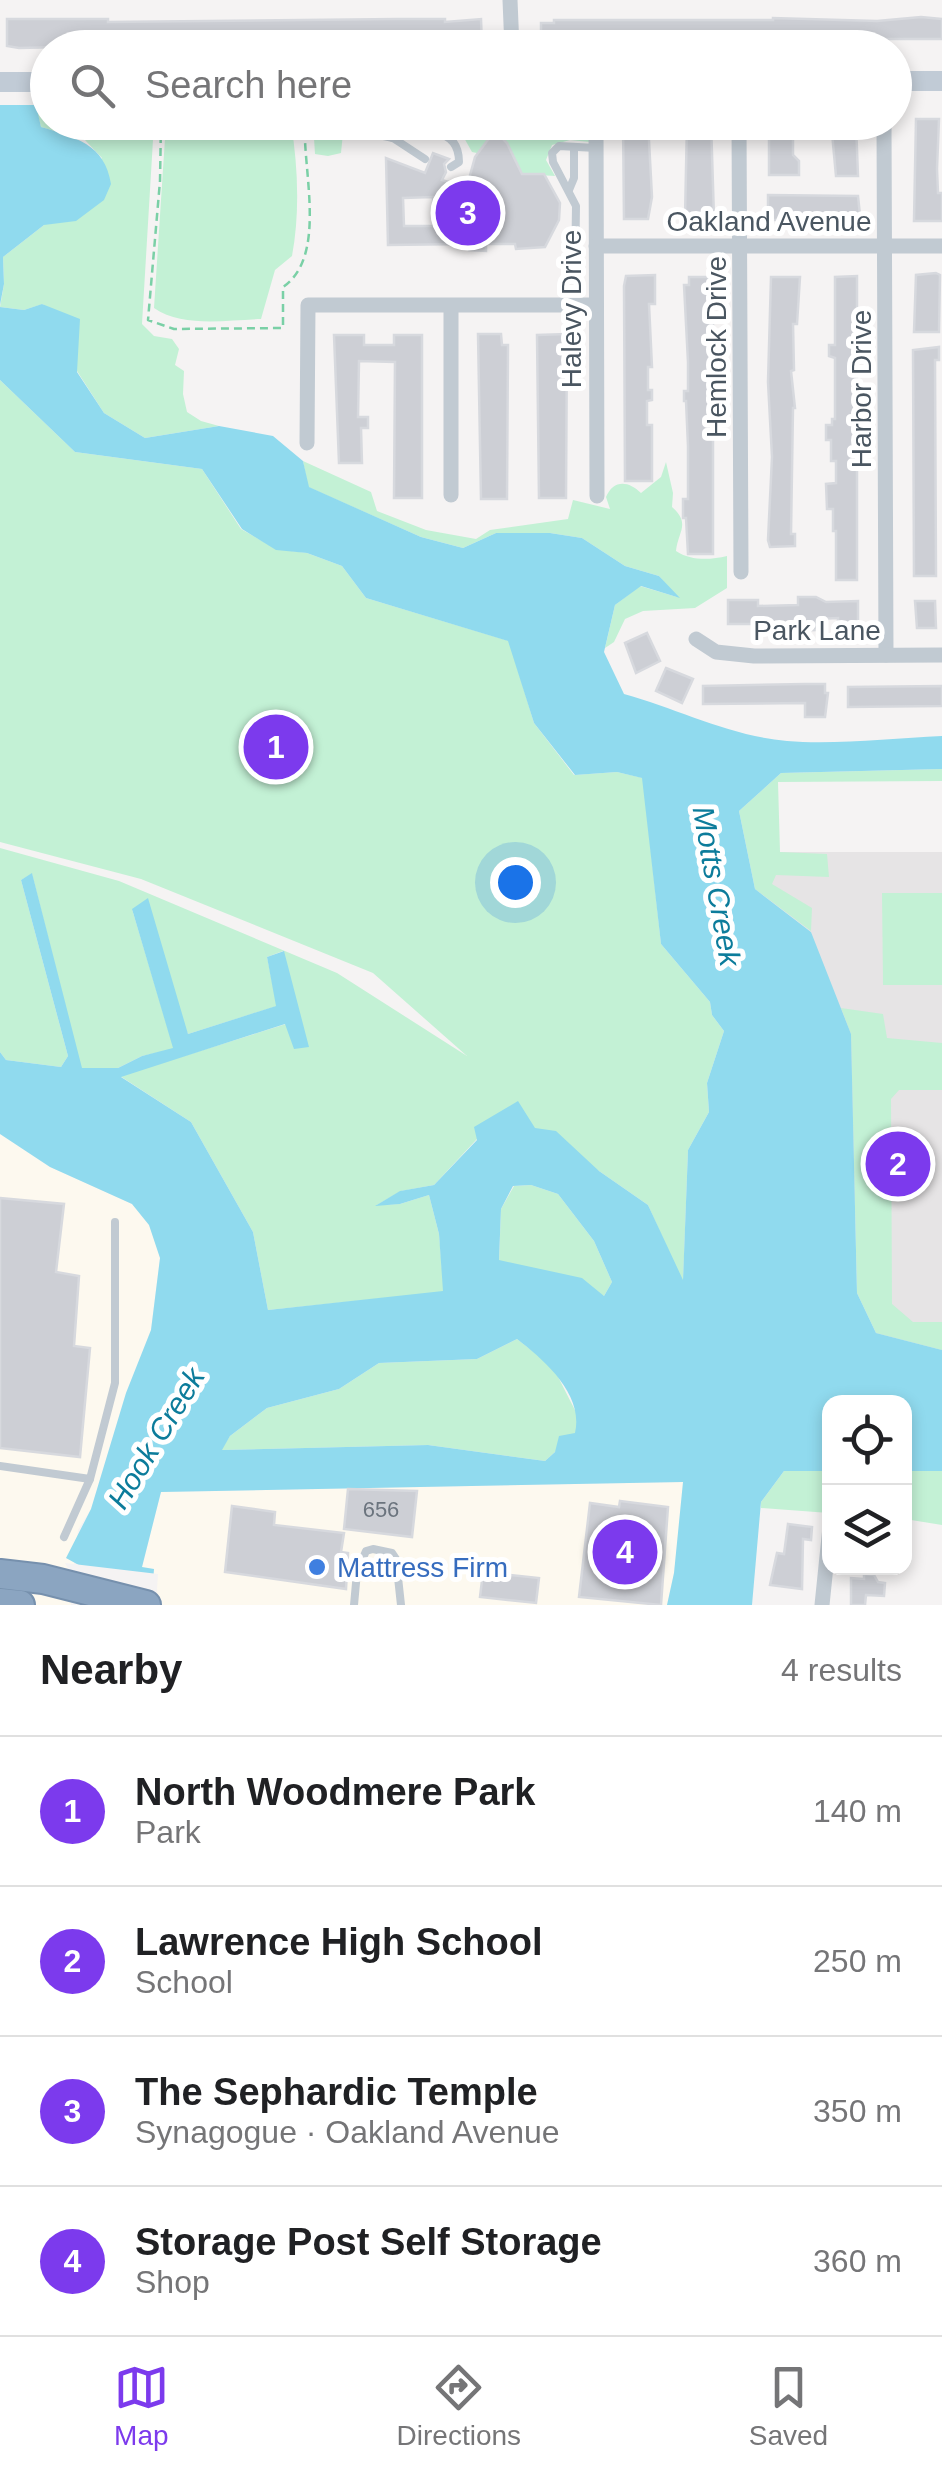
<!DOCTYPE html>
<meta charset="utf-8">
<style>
:root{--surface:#fff;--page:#f2f2f2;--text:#202124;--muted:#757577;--line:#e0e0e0;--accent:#7c3aed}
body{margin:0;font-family:Helvetica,sans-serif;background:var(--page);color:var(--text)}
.controls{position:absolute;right:30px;bottom:30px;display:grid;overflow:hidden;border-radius:20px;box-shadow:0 5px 15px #0003}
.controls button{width:90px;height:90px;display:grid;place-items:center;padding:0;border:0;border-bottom:2px solid var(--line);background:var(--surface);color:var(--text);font:50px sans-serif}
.you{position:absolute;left:515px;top:882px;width:35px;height:35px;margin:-25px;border:8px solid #fff;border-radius:50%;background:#1a73e8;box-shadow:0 0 0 15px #1a73e833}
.badge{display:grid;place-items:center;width:65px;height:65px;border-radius:50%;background:var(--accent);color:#fff;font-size:32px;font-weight:700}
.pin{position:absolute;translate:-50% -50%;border:5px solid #fff;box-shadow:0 2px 10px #0006}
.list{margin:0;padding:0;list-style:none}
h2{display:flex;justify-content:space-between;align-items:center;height:130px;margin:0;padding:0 40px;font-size:42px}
h2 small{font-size:32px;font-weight:400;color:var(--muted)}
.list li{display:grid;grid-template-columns:65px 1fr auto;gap:30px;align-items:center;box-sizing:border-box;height:150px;padding:0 40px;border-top:2px solid var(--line)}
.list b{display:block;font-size:38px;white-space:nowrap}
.list p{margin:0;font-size:32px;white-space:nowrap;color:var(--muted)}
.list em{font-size:32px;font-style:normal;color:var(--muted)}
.icon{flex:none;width:55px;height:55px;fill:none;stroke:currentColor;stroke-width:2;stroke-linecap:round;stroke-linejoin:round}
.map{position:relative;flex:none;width:942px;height:1605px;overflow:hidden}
.search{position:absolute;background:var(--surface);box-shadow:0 5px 15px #0003;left:30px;right:30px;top:30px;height:110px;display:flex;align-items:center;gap:25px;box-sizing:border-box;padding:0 35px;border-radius:55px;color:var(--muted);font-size:38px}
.sheet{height:730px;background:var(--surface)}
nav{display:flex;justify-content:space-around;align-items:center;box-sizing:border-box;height:140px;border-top:2px solid var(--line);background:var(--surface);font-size:28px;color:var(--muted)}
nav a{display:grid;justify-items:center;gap:5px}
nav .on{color:var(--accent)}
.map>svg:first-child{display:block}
</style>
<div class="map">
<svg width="942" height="1605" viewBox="0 0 942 1605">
<rect width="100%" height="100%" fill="#f5f3f3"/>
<g fill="#fdf9ef">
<path d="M0 1134 50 1167 132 1204 149 1225 160 1258 151 1330 126 1393 91 1509 78 1530 74 1564 76 1605H0Z"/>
<path d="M684 1482 674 1573 667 1605H151L154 1569 142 1568 161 1492Z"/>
</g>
<path fill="#e6e4e5" d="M772 852H942V1350L876 1333 811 932 755 889Z"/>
<g fill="#c3f1d5">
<path d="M37 112H47L48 122 154 123 142 324 154 336 172 339 179 349 175 365 184 371 183 394 187 412 201 421 219 426 145 438 104 413 77 371 43 304 24 310 0 307 4 284 3 257 44 225 102 158 85 140 41 127Z"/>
<path d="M166 123H291C298 166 300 213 292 256L275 270 261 319C227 320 183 328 154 308Z"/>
<path d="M313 123H344L341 153 328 156 315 154Z"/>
<path d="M368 123H588L590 142 570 140 552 145 546 160 555 176 522 174 502 138 490 137 477 153 472 152 463 136 450 127 409 128Z"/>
<path d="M0 380 75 452 202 469 241 529 276 549 307 553 342 566 366 598 509 641 534 723 574 775 617 772 643 778 661 944 710 1002 712 1015 724 1031 707 1083 709 1112 688 1150 683 1283 648 1205 599 1171 477 1139 434 1185 401 1191 377 1205 400 1204 429 1195 439 1234 444 1292 268 1310 253 1232 191 1122 120 1076 286 1024 308 1047 283 951 267 957 277 1006 188 1034 132 909 174 1049 142 1056 118 1068H81L32 874 21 880 68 1056 61 1067 6 1060 0 1052V848L119 881 337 973 467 1056 373 973 141 879 0 842Z"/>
<path d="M303 461 371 492 377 511 426 530 476 539 490 530 568 519 573 500 610 509 606 497C613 480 628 480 641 493L661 477 666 462 673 493 672 507C691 524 678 531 676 551 691 561 710 560 727 556V588L695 608 643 611 625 619 614 642 605 648 615 605 640 586 677 597 659 576 625 566 582 538 550 533H496L463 548 421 537 308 487Z"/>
<path d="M942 769V781L778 782 780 852 827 854 829 877 776 875 772 884 812 908 811 931 755 889 739 811 781 773Z"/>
<path d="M882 893H942V985H883Z"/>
<path d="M841 1008 883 1014 887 1038 942 1043V1090H899L891 1099 892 1304 913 1322H942V1350L876 1333 857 1293 851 1034Z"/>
<path d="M531 1185 558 1194 594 1241 612 1282 604 1296 499 1261 501 1209 514 1186Z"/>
<path d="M517 1339 553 1367 579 1418 576 1433 545 1461 428 1445 221 1450 230 1436 267 1408 339 1389 379 1363 477 1359Z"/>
<path d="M784 1471H829V1513L761 1508V1502Z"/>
<path d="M904 1471H942V1525L905 1519Z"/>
</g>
<g fill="#90daee" fill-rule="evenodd">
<path d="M0 105H36L41 127C75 137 105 144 111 184L104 200 76 221 44 225 3 257 4 284 0 305Z"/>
<path d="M42 304 80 319 77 372 104 413 145 438 219 426 273 436 303 461 309 487 421 537 463 548 496 533H550L582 538 625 566 659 576 680 598 641 586 615 605 604 652 624 694C678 709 730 736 787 741 835 745 893 738 942 736V769L781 773 739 811 755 889 811 932 851 1034 857 1293 876 1333 942 1350V1471H905L904 1402H830L829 1471H784L761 1502 752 1605H667L674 1573 683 1482 161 1492 142 1567 154 1569 151 1605 66 1558 91 1509 126 1393 151 1330 160 1258 149 1225 132 1204 50 1167 0 1134V1052L6 1060 61 1067 68 1056 21 880 32 873 82 1068H118L142 1056 173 1048 132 909 148 898 188 1034 276 1006 267 957 284 951 309 1047 294 1049 285 1024 121 1077 191 1122 253 1232 268 1310 443 1291 439 1234 429 1195 400 1204 375 1206 400 1191 434 1185 477 1140 474 1127 518 1101 535 1128 556 1131 599 1171 648 1205 683 1280 688 1150 709 1112 707 1083 724 1031 712 1015 710 1002 661 944 642 778 617 772 575 775 534 723 508 641 366 598 342 566 307 553 276 550 242 529 202 469 75 452 0 380V307L24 310ZM531 1185 558 1194 594 1241 612 1282 604 1296 582 1278 499 1260 501 1209 513 1186ZM517 1339C544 1360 584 1394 575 1433L559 1436 555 1452 545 1461 428 1445 222 1450 230 1436 267 1408 339 1389 379 1363 477 1359Z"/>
</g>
<path fill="#f5f3f3" d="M65 1563 158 1574 156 1605H71L73 1576Z"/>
<g fill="#cdcfd5" stroke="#d7d9de" stroke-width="2.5" fill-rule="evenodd">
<path d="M921 17 942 19V39H756V48H725V41L681 42V48H627V41H606V46L541 48V23H554V20H773V18L877 21Z"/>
<path d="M7 19H108V22L397 19H445V22L481 19 482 45 416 48V41L372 42V45L354 48H305V42L259 41 253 48H240L241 45 194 47V44L19 48 7 46Z"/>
<path d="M916 119H939L937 169 938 193H942V221H914Z"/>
<path d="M623 122H648L652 197 648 219H624Z"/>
<path d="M687 122H711L714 218H685Z"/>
<path d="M769 122H793V155L799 161V175H769Z"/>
<path d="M831 122 856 124 858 176H836Z"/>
<path d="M490 137 502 138 507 143 522 174H544L560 203 559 220 545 247 516 249 515 244H486V251L469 250V244L388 245 386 158 425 173 433 153 449 159 444 164 446 172 442 180 458 185 469 179 475 157ZM433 197 434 226H404L403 198Z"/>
<path d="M768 195 858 196 860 215 858 220H768Z"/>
<path d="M936 273 940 275 939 332H914L916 275Z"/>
<path d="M655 275V304H649L652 367H648V390H652V400L647 401V425H652V481H625L624 286 626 276Z"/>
<path d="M857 276V580H836V531H833V509H827L826 484 836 483V461H831V440H826V425H832V419H835V358L829 356V345H835V277Z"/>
<path d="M689 277H713V554H688L686 518H683V499H688V446L686 401H684V391H688V362L684 285H689Z"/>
<path d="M771 277H800L797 324H793L794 370 791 371 795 408H793L791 534H795V546L770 547 768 540 772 457 768 382Z"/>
<path d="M478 334H501L502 345H508L507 499H481Z"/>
<path d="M567 334 566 498H539L537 335Z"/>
<path d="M334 335H364V345H394V335H422V498H394L395 362 359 361 358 417H368V428H361L362 463H339Z"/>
<path d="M939 347V360H935L936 576H914L913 350Z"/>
<path d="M798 597H816L826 602 858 601V628H838V618L817 619V630L774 631V627L764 628V624H728V600H758V606L798 605Z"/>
<path d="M915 601H935L936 628H917Z"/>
<path d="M647 633 660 661 636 673 625 643Z"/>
<path d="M666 668 693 679 682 703 656 691Z"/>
<path d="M805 684H825V693H828L825 717H805V703L703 704V686Z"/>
<path d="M942 686V706L848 707V687Z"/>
<path d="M0 1198 64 1204 56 1272 79 1276 74 1346 90 1348 80 1457 0 1448Z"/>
<path d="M348 1489 417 1491 412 1537 344 1529Z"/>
<path d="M620 1501 668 1507 661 1605 579 1597 590 1503 619 1507Z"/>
<path d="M232 1506 275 1512 274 1525 344 1533 341 1552 348 1553 346 1589 225 1572Z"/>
<path d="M788 1524 812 1527 811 1540 803 1539 802 1589 770 1585 777 1553 784 1554Z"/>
<path d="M483 1572 539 1578 536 1603 480 1597Z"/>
<path d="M864 1574 874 1575 878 1582 885 1583 884 1596 866 1595 865 1605H851V1578L864 1579Z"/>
</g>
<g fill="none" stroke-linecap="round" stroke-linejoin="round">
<defs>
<g id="highway">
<path d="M0 1574 43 1579 146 1605"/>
<path d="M0 1603 20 1605"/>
</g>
</defs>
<use href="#highway" stroke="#7690ad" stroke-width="32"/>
<path stroke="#7ad0a6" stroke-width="2.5" stroke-dasharray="8 5" stroke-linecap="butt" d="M161 122 160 181 148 320 174 329 283 328V287C328 256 302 169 305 122"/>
<g stroke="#c1cad2" stroke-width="8">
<path d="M355 122V130L393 138 425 159"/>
<path d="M393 138C421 130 459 125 459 162L451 167"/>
<path d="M569 190 574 178V148"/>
<path d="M575 274 576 206 553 162 552 153 559 146 596 148"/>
<path d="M0 1466 90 1479"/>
<path d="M64 1537 90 1479 115 1383V1222"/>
<path d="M354 1605 357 1572 366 1551 373 1549 392 1553 396 1559 401 1605"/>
</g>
<g stroke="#c1cad2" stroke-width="15">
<path d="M510 0 512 48"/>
<path d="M596 122 597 496"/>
<path d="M739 122 741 572"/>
<path d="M884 122 886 655"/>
<path d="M596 246H942"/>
<path d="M451 306V495"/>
<path d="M307 443 308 305H596"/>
<path d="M696 639 716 652 754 656 942 655"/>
<path d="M822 1605 830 1527"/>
</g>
<g stroke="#c1cbd6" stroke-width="20">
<path d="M894 81H942"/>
<path d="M0 82H48"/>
</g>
<use href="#highway" stroke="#8ba5c1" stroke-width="28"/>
</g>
<circle fill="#3f7fe0" stroke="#fff" stroke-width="4" cx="317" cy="1567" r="10"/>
<g text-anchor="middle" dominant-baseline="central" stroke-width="10" stroke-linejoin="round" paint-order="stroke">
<g font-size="22" fill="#6b747e">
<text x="381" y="1509">656</text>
</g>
<g font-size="28" fill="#4a5661" stroke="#fff">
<text x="769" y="221">Oakland Avenue</text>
<text transform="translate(571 309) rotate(-90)">Halevy Drive</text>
<text transform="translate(716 347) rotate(-90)">Hemlock Drive</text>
<text transform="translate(861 389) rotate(-90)">Harbor Drive</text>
<text x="817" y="630">Park Lane</text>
</g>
<g font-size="28" fill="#366cbe" stroke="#fff" text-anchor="start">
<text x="337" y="1567">Mattress Firm</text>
</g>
<g font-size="30" font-style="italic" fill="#0c7c9b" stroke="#fff">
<text transform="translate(717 886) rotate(80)">Motts Creek</text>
<text transform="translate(156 1438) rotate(-59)">Hook Creek</text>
</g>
</g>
</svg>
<div class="controls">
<button><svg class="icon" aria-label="locate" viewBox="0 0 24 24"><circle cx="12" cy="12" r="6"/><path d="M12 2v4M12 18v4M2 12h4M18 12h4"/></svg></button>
<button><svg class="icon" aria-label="layers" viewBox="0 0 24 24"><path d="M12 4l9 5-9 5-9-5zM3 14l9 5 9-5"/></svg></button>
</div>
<div class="you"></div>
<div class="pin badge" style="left:276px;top:747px">1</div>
<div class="pin badge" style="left:898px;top:1164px">2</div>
<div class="pin badge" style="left:468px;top:213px">3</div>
<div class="pin badge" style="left:625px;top:1552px">4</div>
<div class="search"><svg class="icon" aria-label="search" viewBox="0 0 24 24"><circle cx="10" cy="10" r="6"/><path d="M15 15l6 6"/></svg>Search here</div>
</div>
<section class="sheet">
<h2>Nearby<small>4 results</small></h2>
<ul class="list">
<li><span class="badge">1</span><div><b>North Woodmere Park</b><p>Park</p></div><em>140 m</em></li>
<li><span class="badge">2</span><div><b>Lawrence High School</b><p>School</p></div><em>250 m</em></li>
<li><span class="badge">3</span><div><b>The Sephardic Temple</b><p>Synagogue · Oakland Avenue</p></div><em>350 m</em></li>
<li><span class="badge">4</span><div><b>Storage Post Self Storage</b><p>Shop</p></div><em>360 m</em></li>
</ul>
</section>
<nav>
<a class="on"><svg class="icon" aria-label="map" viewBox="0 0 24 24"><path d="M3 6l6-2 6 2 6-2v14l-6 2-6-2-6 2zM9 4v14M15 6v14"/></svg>Map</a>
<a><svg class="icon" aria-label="directions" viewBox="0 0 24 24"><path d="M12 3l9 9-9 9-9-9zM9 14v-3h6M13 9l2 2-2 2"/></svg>Directions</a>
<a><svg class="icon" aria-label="saved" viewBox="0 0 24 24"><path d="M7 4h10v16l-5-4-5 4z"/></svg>Saved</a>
</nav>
